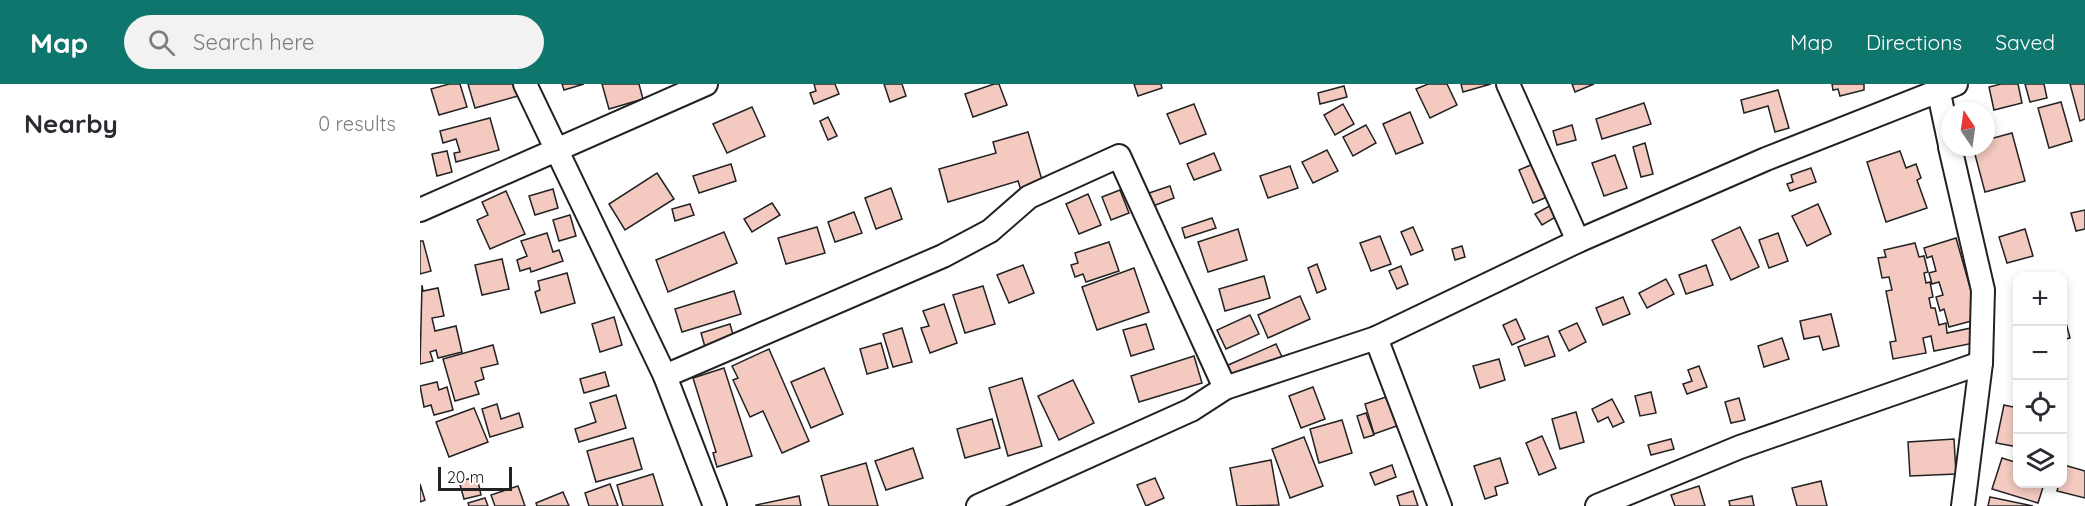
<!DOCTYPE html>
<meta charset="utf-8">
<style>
:root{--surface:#fff;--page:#f2f2f3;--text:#2b2b33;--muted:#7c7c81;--line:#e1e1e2;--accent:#0f766e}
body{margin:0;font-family:Quicksand,sans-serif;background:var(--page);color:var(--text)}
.controls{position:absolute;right:18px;bottom:18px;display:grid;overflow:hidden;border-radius:12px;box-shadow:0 3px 9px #0003}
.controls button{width:54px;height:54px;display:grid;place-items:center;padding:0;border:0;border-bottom:2px solid var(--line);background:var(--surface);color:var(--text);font:30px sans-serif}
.compass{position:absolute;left:1521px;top:18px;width:54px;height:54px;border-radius:50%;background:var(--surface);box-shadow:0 3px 9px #0003;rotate:347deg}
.scale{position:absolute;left:18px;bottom:15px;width:74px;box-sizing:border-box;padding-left:6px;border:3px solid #222;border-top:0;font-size:16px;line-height:21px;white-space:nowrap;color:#222;-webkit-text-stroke:4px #fff;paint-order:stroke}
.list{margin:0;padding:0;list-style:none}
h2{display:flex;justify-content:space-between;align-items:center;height:78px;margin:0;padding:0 24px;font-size:26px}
h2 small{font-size:20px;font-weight:400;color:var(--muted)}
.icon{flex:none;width:33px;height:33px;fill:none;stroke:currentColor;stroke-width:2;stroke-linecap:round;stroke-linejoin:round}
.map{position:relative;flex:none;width:1665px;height:422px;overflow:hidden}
header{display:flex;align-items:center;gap:36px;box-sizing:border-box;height:84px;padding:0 30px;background:var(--accent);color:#fff}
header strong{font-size:28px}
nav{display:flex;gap:33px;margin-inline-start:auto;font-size:21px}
.search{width:420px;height:54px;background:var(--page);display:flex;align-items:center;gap:15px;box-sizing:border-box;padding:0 21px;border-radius:33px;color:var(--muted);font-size:22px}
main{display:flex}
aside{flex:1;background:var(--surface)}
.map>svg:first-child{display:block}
</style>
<header>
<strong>Map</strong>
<div class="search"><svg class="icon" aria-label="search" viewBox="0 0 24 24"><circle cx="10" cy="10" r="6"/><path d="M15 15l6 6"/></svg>Search here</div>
<nav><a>Map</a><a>Directions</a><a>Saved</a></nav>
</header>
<main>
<aside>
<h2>Nearby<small>0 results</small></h2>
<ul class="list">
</ul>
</aside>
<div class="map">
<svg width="1665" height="422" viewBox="0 0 1665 422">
<rect width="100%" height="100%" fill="#fff"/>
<g fill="#f3c9c0" stroke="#222" stroke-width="1.5">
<path d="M29 0H40L47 23 19 31 11 5Z"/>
<path d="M48 0H94L98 12 55 24Z"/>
<path d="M142 0H164L144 6Z"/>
<path d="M182 0H219L223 15 189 25Z"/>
<path d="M394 0H415L419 10 394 20 390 9 396 7Z"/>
<path d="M464 0H482L486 12 470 18Z"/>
<path d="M574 0H579L587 21 553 33 545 10Z"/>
<path d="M714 0H741L742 4 718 12Z"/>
<path d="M1008 0H1027L1037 21 1010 34 996 5Z"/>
<path d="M1041 0H1071L1043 8Z"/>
<path d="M1152 0H1174L1155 8Z"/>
<path d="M1412 0H1444V6L1420 12 1418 5 1413 6Z"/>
<path d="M1581 0H1598L1602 19 1574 26 1569 3Z"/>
<path d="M1605 0H1624L1627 14 1610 18Z"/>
<path d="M1650 0H1665V35L1660 37Z"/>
<path d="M924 2 927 13 900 20 898 9Z"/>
<path d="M1358 6 1369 44 1355 48 1348 22 1324 29 1321 16Z"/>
<path d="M1641 18 1652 57 1629 64 1618 24Z"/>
<path d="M1224 19 1231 40 1182 55 1176 35Z"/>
<path d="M774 20 786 50 760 60 747 30Z"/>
<path d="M923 20 934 40 915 51 904 31Z"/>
<path d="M332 23 345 52 307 69 293 40Z"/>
<path d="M990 28 1003 59 976 70 963 40Z"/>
<path d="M408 33 417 52 408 56 400 37Z"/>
<path d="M70 34 79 66 36 78 34 69 40 68 36 55 23 59 20 47Z"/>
<path d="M946 41 956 59 933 72 923 53Z"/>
<path d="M1152 41 1156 56 1137 61 1133 47Z"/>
<path d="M608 48 624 103 602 109 598 97 528 118 519 85 576 69 573 58Z"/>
<path d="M1592 49 1605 97 1565 108 1553 63H1566V56Z"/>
<path d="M1225 59 1233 90 1221 93 1213 63Z"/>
<path d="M907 66 918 87 893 99 882 78Z"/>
<path d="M27 67 32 88 17 92 12 70Z"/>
<path d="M1480 67 1486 84 1496 80 1501 94 1497 96 1507 124 1466 138 1447 78Z"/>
<path d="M794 69 801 86 774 96 767 80Z"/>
<path d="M1195 71 1207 104 1184 112 1172 79Z"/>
<path d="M311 80 316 97 279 109 273 92Z"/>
<path d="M1113 80 1127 113 1113 119 1099 86Z"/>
<path d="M870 82 878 104 848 114 840 92Z"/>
<path d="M1391 84 1396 98 1370 107 1367 100 1373 98 1371 91Z"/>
<path d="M237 89 254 115 205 146 189 120Z"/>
<path d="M750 102 754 114 733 122 729 109Z"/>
<path d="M471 104 482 135 456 145 445 114Z"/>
<path d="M133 105 138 124 115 131 109 112Z"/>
<path d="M700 106 709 129 691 136 682 113Z"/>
<path d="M86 107 105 150 70 165 57 136 68 131 62 118Z"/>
<path d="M668 110 681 141 659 150 646 120Z"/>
<path d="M352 119 360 131 332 148 324 135Z"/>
<path d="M270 120 274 131 255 137 252 125Z"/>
<path d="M1133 120 1139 131 1122 141 1115 130Z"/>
<path d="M1398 120 1411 150 1387 162 1372 132Z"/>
<path d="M1665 126V145L1656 147 1651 129Z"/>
<path d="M434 128 442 149 415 158 408 138Z"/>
<path d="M150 131 156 152 139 157 133 136Z"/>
<path d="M792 134 796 144 765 154 762 144Z"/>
<path d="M397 143 405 169 366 180 358 154Z"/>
<path d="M993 143 1003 166 991 171 981 148Z"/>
<path d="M1320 143 1339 183 1311 196 1292 156Z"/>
<path d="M818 145 827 176 788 188 778 158Z"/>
<path d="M1605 145 1613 172 1587 179 1579 153Z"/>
<path d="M304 148 317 179 248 208 236 176Z"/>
<path d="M127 149 133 168 139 166 143 177 111 188 110 184 100 187 97 176 107 172 101 157Z"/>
<path d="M1358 149 1368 177 1349 184 1339 156Z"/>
<path d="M960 152 971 180 951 187 940 159Z"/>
<path d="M1536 154 1559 235 1529 243 1524 225 1520 227 1516 213 1523 211 1519 198 1512 200 1509 189 1516 187 1512 172 1507 174 1504 164Z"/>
<path d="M0 157H3L11 187 0 190Z"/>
<path d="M689 158 699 187 666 198 663 190 655 193 651 181 658 179 655 169Z"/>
<path d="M1495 159 1499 173 1504 172 1508 188 1504 189 1506 199 1510 198 1513 213 1509 214 1511 224H1515L1519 241 1526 239 1527 249 1551 244 1554 259 1514 267 1511 252 1503 254 1506 269 1473 275 1470 258 1476 257 1466 207 1472 206 1469 193 1462 194 1458 174 1466 173 1464 166Z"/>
<path d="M1042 162 1045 173 1035 176 1032 165Z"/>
<path d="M82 175 89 205 62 211 55 181Z"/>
<path d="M897 180 906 205 897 209 888 184Z"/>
<path d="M603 181 614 209 589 219 577 191Z"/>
<path d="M1286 181 1293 201 1266 210 1259 191Z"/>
<path d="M981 182 988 200 977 205 969 187Z"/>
<path d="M714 184 729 228 677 246 662 203Z"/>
<path d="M147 189 155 219 121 229 115 208 120 206 118 197Z"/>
<path d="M844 192 850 214 805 227 799 205Z"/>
<path d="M1246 195 1254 210 1227 224 1219 209Z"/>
<path d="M2 201 3 207 18 204 24 232 12 234 15 247 36 242 42 268 18 274 16 266 10 268 13 277 0 280Z"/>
<path d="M563 202 575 240 545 249 533 211Z"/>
<path d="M314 207 321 230 262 248 255 225Z"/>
<path d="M880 212 890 235 848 254 838 231Z"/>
<path d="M1203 213 1210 230 1183 241 1176 224Z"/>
<path d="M524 220 537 259 510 269 501 244 509 242 503 227Z"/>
<path d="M1643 227 1650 254 1642 256V228Z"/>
<path d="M1411 230 1419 262 1403 266 1399 252 1384 255 1380 237Z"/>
<path d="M830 231 839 250 806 265 797 246Z"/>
<path d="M194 233 202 261 180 268 172 240Z"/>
<path d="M1096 235 1105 255 1092 261 1083 241Z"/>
<path d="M1157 239 1166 258 1149 267 1139 247Z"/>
<path d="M310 240 314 254 285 263 281 249Z"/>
<path d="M726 240 734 265 711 272 703 246Z"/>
<path d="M482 244 492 278 473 283 463 250Z"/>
<path d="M1128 252 1135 272 1105 282 1098 263Z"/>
<path d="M1362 254 1369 275 1344 283 1338 262Z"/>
<path d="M461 259 468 284 447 290 440 265Z"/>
<path d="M856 260 863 275 812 297 806 282Z"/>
<path d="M73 261 78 280 61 284 64 295 55 298 59 310 35 317 23 275Z"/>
<path d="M349 265 389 357 362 369 343 327 330 333 313 296 318 294 312 282Z"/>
<path d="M774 272 782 299 719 318 711 292Z"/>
<path d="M1079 275 1085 296 1060 304 1053 282Z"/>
<path d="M1279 282 1287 303 1267 310 1263 300 1272 297 1268 286Z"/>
<path d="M304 284 332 372 297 383 293 369 296 368 273 294Z"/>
<path d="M404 284 423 330 391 344 371 298Z"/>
<path d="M185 288 189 302 164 309 160 295Z"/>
<path d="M602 294 622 362 588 372 569 304Z"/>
<path d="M653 296 674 339 639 356 618 312Z"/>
<path d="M17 298 19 306 27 303 33 326 14 331 11 321 4 323 0 302Z"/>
<path d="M893 303 905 335 881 344 869 312Z"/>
<path d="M1231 308 1236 329 1220 332 1215 312Z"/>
<path d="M975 310 985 339 954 350 945 320Z"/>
<path d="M196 311 206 344 159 358 155 345 176 338 170 319Z"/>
<path d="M1319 314 1325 336 1311 339 1305 318Z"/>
<path d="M1192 315 1204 338 1193 343 1188 333 1178 338 1172 325Z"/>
<path d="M77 320 81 335 99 329 103 343 70 353 62 325Z"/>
<path d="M1584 321 1598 324V363L1576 359Z"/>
<path d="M54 324 68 358 29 373 16 338Z"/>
<path d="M1156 328 1164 358 1140 365 1132 335Z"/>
<path d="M946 329 954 351 944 354 937 332Z"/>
<path d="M572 335 580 364 545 374 537 345Z"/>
<path d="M922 336 932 369 899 379 890 345Z"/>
<path d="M1122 352 1136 384 1119 391 1106 359Z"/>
<path d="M884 353 903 402 870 414 852 365Z"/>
<path d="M213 354 222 385 176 398 167 367Z"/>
<path d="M1251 355 1254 365 1231 371 1228 361Z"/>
<path d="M1534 355 1536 390 1490 392 1488 358Z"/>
<path d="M493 364 503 394 466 406 455 377Z"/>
<path d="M1080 374 1088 399 1075 403 1077 411 1065 415 1054 382Z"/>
<path d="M1582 374 1598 379V400H1624L1618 419 1572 405Z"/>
<path d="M851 376 859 421 817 422 810 384Z"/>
<path d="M446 379 458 422H409L401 392Z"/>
<path d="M972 381 976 393 955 401 950 389Z"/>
<path d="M1644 381 1665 387V414L1637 407 1639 400H1642Z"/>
<path d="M233 390 243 422H203L197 401Z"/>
<path d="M57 393 61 411 44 415 39 397Z"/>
<path d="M735 394 744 414 726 422 717 401Z"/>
<path d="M1401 397 1407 422H1377L1372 404Z"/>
<path d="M0 400 5 416 0 418Z"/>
<path d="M190 400 198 422H169L165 409Z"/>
<path d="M98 402 105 422H75L71 411Z"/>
<path d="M1279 402 1285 422H1255L1251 411Z"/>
<path d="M993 407 998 422H980L977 412Z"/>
<path d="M143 408 149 422H117L116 419Z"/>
<path d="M379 412 381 422H336V421Z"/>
<path d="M1332 412 1334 422H1310L1309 417Z"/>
<path d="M1570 413 1613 422H1568Z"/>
<path d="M65 414 68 422H49L48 419Z"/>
</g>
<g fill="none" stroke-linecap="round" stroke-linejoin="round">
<defs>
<g id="street">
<path d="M105 0 245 292 295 422"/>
<path d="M1088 0 1158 157"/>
<path d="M1517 0 1530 61"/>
<path d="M1530 63 1563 206 1561 279 1543 422"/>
<path d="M0 126 286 0"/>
<path d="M956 254 1020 422"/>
<path d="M245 292 523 172 570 147 609 113 699 72 805 304"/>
<path d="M558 422 771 326 805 304 956 254 1158 157 1346 75 1536 0"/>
<path d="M1177 422 1320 363 1561 279"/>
</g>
</defs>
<use href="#street" stroke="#222" stroke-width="26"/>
<use href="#street" stroke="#fff" stroke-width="22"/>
</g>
</svg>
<div class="controls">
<button>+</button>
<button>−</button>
<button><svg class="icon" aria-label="locate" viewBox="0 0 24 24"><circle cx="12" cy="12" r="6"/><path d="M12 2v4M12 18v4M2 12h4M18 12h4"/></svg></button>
<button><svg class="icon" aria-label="layers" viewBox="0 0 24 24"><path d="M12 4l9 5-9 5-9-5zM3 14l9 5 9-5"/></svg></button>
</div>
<svg class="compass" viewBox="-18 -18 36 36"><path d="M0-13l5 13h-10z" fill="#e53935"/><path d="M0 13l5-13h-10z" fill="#7c7c81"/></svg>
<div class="scale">20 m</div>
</div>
</main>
